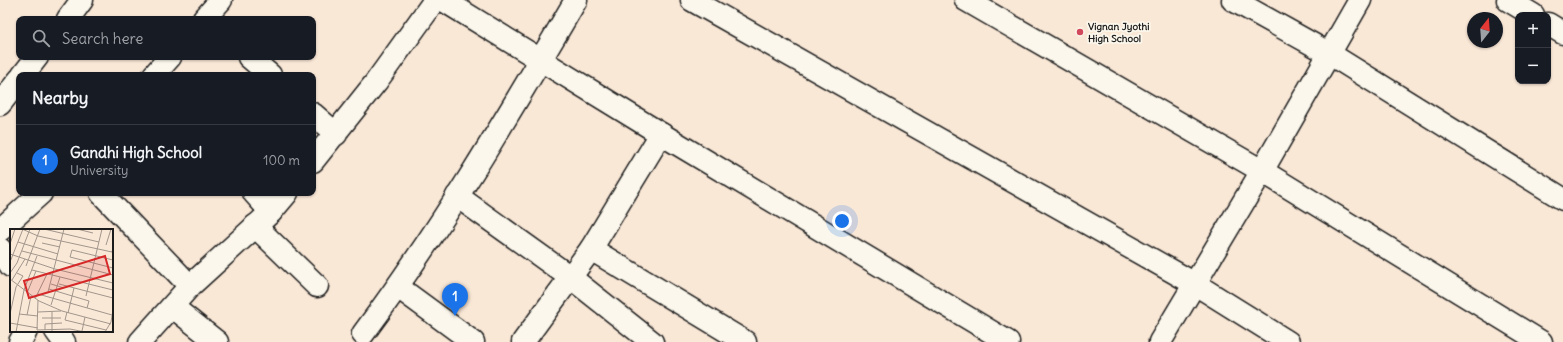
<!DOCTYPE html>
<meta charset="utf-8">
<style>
:root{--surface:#171b24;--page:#20242c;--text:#f1f3f6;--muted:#9ea1a6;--line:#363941;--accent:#1a73e8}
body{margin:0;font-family:Delius,sans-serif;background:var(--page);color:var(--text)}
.controls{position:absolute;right:12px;top:12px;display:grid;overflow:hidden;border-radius:8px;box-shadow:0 1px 3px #0004}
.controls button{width:36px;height:36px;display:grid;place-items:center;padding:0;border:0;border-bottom:1px solid var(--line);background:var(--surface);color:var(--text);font:20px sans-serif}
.compass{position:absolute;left:1467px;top:12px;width:36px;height:36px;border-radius:50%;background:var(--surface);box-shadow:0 1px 3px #0004;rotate:17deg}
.you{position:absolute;left:842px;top:221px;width:14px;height:14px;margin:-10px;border:3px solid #fff;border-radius:50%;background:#1a73e8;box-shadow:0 0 0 6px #1a73e833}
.badge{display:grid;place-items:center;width:26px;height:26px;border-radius:50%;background:var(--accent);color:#fff;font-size:13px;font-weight:700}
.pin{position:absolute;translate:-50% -33px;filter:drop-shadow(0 1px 2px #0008)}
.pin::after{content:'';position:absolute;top:21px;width:14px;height:12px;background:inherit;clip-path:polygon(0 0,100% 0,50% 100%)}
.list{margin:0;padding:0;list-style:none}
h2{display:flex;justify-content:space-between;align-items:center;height:52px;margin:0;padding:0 16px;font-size:17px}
h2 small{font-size:13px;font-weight:400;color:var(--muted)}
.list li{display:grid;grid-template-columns:26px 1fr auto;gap:12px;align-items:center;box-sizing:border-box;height:72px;padding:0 16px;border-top:1px solid var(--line)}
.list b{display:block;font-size:15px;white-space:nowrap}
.list p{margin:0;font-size:13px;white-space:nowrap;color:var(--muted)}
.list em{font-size:13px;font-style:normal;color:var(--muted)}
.icon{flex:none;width:22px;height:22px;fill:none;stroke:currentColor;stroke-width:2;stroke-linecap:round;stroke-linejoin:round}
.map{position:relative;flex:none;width:1563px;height:342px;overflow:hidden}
.search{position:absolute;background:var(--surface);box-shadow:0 1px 3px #0004;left:16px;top:16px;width:300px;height:44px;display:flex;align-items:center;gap:10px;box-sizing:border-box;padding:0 14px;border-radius:8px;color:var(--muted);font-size:15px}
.panel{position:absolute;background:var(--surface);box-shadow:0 1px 3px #0004;left:16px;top:72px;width:300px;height:124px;border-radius:8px}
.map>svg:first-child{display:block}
</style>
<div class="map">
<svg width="1563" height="342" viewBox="0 0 1563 342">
<rect width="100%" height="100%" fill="#fae8d7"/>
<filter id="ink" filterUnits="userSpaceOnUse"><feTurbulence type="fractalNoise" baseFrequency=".025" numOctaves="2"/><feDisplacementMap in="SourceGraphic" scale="8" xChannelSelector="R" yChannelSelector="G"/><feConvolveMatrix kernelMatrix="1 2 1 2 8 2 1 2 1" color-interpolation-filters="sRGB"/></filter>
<g filter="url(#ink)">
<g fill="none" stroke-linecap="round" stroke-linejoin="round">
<defs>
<g id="street">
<path d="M443 0 661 134 1008 342"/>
<path d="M692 0 1195 284 1288 342"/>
<path d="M966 0 1262 171 1541 342"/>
<path d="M1233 0 1330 54 1563 199"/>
<path d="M1508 0 1533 15"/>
<path d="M68 19 82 0"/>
<path d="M204 19 221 0"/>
<path d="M1548 24 1563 33"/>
<path d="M249 57 270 75"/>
<path d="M23 75 37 57"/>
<path d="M154 75 170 57"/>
<path d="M0 104 19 80"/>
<path d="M313 114 336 134"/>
<path d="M313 161 376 82 435 0"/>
<path d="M101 193 190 286"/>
<path d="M254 193 271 212"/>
<path d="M457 196 570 277 652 342"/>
<path d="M255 226 317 286"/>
<path d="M0 230 41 193"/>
<path d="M0 249 11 266"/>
<path d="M591 249 745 342"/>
<path d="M398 287 473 342"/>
<path d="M173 307 217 342"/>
<path d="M56 331 64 342"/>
<path d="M363 334C442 228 509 114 576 0"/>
<path d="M20 342 26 331"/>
<path d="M140 342 190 286 271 212 287 193"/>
<path d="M523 342 591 249 661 134"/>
<path d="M1160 342 1262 171 1360 0"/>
</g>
</defs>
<use href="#street" stroke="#1c1c1c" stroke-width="25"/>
<use href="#street" stroke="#fbf7ec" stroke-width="22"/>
</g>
</g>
<circle fill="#d1495b" stroke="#fbf7ec" stroke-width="1.5" cx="1080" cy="32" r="4"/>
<g text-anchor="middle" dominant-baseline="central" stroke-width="3.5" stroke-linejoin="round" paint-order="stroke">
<g font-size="10" font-weight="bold" fill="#1c1c1c" stroke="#fbf7ec" text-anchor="start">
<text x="1088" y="26">Vignan Jyothi<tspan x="1088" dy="12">High School</tspan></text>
</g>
</g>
<g transform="translate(10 229)">
<rect width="103" height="103" fill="#fae8d7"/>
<path fill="none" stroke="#a1968c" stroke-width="1" d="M12 0 28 7 102 23 103 19M34 0 89 13M67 0 83 4M8 13 48 25M32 14 50 18M0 15 5 0M96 16 101 0M12 22 103 46M0 25 45 40 103 54M103 31 62 21 60 28 103 39M0 33 13 0M16 37 30 0M22 41 103 61M0 44 7 34 20 0M0 50 29 72 52 82 101 95M2 51 15 30M41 55 54 59M49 55 103 69M39 60 79 72 77 79M38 63 54 0M17 64 26 42M28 65 102 86M76 67 92 0M25 70 37 45M41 76 50 48M28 83 51 82M42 83V103M57 83 55 91 96 101M58 84 64 59M0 85 6 58 13 47 7 44M9 85 28 87M17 86 21 67M32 89H51M0 94 28 99M27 101 60 100 75 103M27 101 28 71M35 101V95L52 94M72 102 75 88M6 103 14 61 27 27M95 103 101 93 103 81"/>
<path fill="#d62828" fill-opacity="0.15" stroke="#d62828" stroke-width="2" d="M95 27 100 45 19 69 14 52Z"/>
<rect width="103" height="103" fill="none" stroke="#1c1c1c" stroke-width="2"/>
</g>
</svg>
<div class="controls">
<button>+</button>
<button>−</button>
</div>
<svg class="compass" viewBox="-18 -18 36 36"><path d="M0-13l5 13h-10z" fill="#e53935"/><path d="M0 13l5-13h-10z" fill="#9ea1a6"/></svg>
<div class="you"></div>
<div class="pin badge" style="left:455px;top:316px">1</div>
<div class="search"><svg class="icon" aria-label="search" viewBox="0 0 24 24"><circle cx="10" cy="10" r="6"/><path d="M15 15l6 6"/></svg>Search here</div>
<section class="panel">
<h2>Nearby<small></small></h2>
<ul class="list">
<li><span class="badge">1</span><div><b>Gandhi High School</b><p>University</p></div><em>100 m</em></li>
</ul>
</section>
</div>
